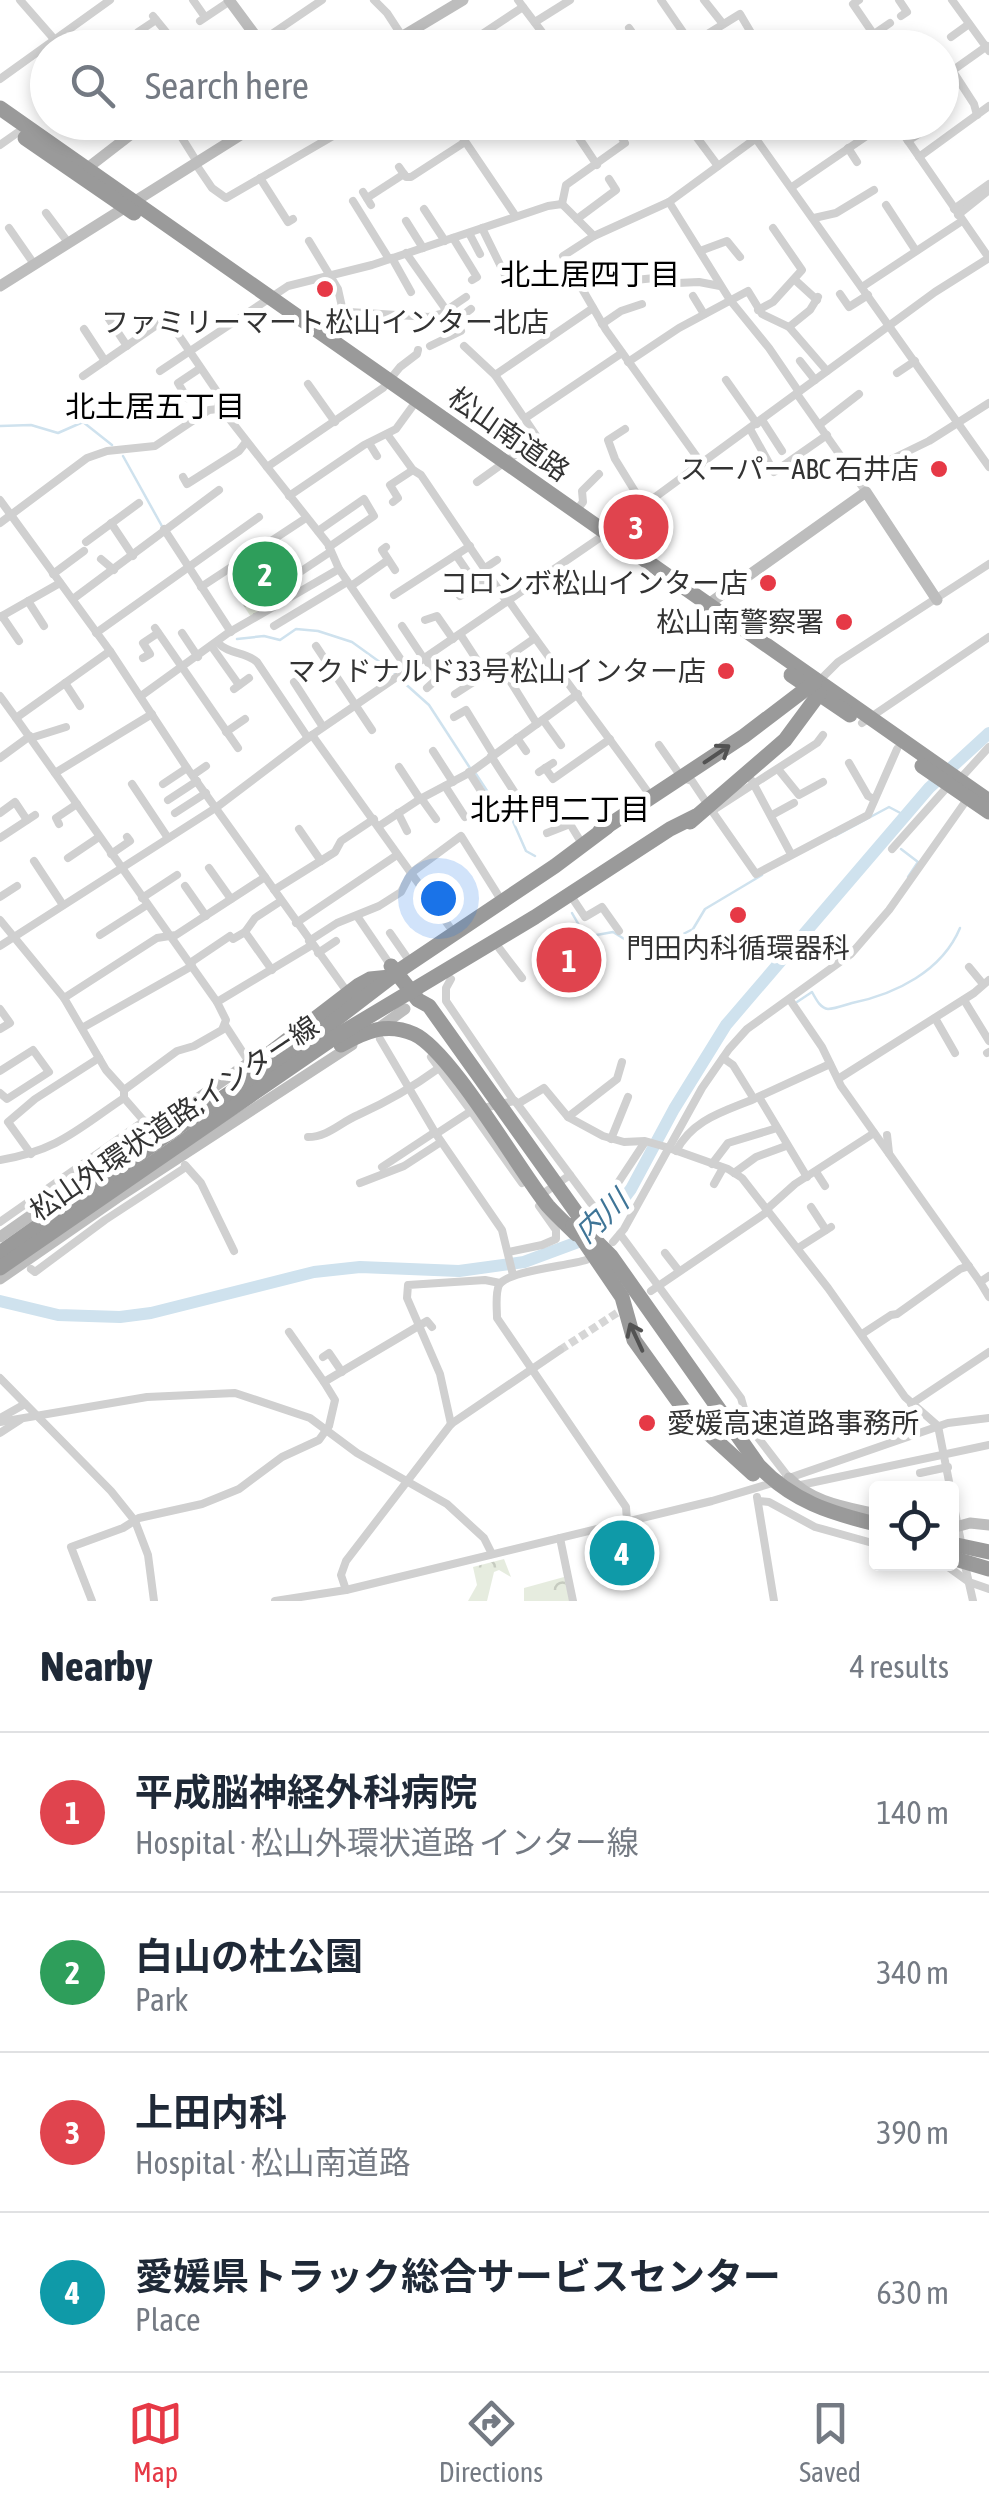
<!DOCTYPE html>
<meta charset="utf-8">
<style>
:root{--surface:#fff;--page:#f6f6f7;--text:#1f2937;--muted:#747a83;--line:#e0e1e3;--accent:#e63946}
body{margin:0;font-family:"Asap Condensed","Noto Sans JP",sans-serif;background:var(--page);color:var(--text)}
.controls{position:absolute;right:30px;bottom:30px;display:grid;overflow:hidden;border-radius:10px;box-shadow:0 5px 15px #0003}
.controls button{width:90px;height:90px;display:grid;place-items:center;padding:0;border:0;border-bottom:2px solid var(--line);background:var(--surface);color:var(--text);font:50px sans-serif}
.you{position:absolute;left:438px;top:898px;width:35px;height:35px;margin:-25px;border:8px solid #fff;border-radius:50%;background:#1a73e8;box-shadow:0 0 0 15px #1a73e833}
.badge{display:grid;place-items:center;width:65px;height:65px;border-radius:50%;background:var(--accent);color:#fff;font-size:32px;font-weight:700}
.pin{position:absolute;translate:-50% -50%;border:5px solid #fff;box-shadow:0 2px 10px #0006}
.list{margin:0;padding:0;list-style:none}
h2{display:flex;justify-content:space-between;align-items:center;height:130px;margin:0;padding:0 40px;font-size:42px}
h2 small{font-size:32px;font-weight:400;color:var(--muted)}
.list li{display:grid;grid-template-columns:65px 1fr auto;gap:30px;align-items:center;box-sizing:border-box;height:160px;padding:0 40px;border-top:2px solid var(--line)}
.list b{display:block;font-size:38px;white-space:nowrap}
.list p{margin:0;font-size:32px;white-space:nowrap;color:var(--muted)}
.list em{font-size:32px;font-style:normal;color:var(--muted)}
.icon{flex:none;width:55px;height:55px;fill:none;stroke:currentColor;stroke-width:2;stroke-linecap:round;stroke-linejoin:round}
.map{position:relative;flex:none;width:989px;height:1601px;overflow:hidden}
.search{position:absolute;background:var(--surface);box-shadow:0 5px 15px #0003;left:30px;right:30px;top:30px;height:110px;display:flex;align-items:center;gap:25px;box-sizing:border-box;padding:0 35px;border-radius:55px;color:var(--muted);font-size:38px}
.sheet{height:770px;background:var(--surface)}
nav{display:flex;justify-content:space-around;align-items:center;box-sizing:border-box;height:140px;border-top:2px solid var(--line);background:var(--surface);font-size:28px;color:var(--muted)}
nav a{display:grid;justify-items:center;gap:5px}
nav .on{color:var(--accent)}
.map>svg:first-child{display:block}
</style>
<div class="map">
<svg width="989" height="1601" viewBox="0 0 989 1601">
<defs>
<pattern id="green-dots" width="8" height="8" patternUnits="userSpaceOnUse" patternTransform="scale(2.5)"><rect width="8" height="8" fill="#e6ecdf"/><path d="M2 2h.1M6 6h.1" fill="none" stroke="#c6cbc0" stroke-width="1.8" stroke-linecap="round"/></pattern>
<pattern id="forest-crowns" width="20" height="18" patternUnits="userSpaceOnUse" patternTransform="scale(2.5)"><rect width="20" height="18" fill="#e6ecdf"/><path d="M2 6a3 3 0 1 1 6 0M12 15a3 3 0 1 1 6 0" fill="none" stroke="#c6cbc0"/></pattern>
</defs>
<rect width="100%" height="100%" fill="#fff"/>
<path fill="url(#green-dots)" d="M273 543 272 547 282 561 275 567 292 592 251 617 236 594 254 582 242 563Z"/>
<g fill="url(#forest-crowns)">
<path d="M504 1559 511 1577 499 1570 494 1572 487 1601H468L477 1585 473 1567Z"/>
<path d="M564 1577 570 1601H524V1588Z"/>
</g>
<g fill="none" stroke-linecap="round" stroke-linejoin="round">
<g stroke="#cfe2ee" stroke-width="2.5">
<path d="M0 426 31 425 58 433 83 422 112 445"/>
<path d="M123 456 163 528"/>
<path d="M237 639 264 636 280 640 296 629 318 631 352 642 395 673"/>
<path d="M401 680 429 705 470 768"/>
<path d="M476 774 495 803 511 817 526 851 535 856"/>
<path d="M835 836 889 807 906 816"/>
<path d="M901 849 918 862 908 877"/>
<path d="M572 913 580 927 591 936 613 932 634 945 652 950 693 929 705 909 762 875"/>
<path d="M797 1002 812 992C816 999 820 1008 828 1009 835 1009 845 1005 852 1003 896 994 942 971 960 928"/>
</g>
<path stroke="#cfe2ee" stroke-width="12" d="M0 1301 58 1315 120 1317 151 1313 314 1272 360 1267 459 1271 524 1262 578 1242 609 1218 631 1189 674 1109 726 1025 929 788 989 733"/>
<path stroke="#d6d6d6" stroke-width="8" stroke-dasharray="8 4" stroke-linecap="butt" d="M560 1350 626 1307"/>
<g stroke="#d0d0d0" stroke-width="8">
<path d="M20 0 54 39"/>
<path d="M193 0 205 17"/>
<path d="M374 0 387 13 402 36"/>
<path d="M661 0 694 48"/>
<path d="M704 0 723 24"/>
<path d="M859 0 853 4 883 48"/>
<path d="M899 0 907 12 901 16"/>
<path d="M952 0 989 51"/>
<path d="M523 7 554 48"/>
<path d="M153 16 179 48"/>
<path d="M200 21 230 1"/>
<path d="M535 22 570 0"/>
<path d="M629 28 643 48"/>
<path d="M138 32 156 20"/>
<path d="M874 34 890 23"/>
<path d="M951 37 969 24"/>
<path d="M830 38 837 48"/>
<path d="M260 42 322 0"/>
<path d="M929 44 931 48"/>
<path d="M461 48 523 7 518 0"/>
<path d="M594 48 602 42"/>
<path d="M685 48 740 14 760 48"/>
<path d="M952 70 974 104 977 115"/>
<path d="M942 78 987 46"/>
<path d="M0 79 110 0"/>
<path d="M172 122 197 162"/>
<path d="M452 122 515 215"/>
<path d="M744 122 989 467"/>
<path d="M575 132 597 165"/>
<path d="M695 135 718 166"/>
<path d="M908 141 932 125"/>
<path d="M0 145 17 133"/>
<path d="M848 148 857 162"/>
<path d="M919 157 989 106"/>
<path d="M195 163 212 188 226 198 357 122"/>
<path d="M399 167 406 177H411L465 142"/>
<path d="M260 178 288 222 293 219"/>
<path d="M792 187 887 122"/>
<path d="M363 192 371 205"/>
<path d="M367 198 404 174"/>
<path d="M353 201 389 259"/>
<path d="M669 202 730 300 769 348 799 392"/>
<path d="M562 204 566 185 625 143 612 122"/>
<path d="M886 205 916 251"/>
<path d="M424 209 445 241"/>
<path d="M954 209 989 184"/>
<path d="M46 213 67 241"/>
<path d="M958 215 989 190"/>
<path d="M814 218 836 213 874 190"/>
<path d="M577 219 616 190 609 179"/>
<path d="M406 221 423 248"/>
<path d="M9 228 34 264"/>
<path d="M482 228 508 281"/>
<path d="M469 233 480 254"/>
<path d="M453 238 477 277 472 280"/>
<path d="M309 241 338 289 342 307 349 312 429 317 441 314 466 297"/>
<path d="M700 251 727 241 740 257"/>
<path d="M406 253 461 331 430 346"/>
<path d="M392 258 411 292"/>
<path d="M654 265 656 284 699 282 720 286"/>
<path d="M635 280 655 278"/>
<path d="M795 280 817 300"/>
<path d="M862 287 962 221"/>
<path d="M840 294 849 307 868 295"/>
<path d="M693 296 704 314"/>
<path d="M818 297 810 310 789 327 827 371"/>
<path d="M758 310 773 302 802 270 773 228"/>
<path d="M105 313 127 346"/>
<path d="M455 321 471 309"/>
<path d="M602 324 621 311 642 304"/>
<path d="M84 329 105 361"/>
<path d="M464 346 495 375 593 308"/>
<path d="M800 361 815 380"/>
<path d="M628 362 679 328 748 291 762 314 789 327"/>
<path d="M160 371 288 286 372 265 548 206 562 204 594 236"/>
<path d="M897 373 915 361"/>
<path d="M495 375 552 459"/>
<path d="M83 376 167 318 220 396 218 409"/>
<path d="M726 380 757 424"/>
<path d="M308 384 335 422"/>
<path d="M797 394 866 492"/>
<path d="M187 398 178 383 199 369"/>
<path d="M524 419 622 353"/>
<path d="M762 420 782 451"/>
<path d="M819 425 859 394"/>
<path d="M625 429 608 440 615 459 644 506"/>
<path d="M750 429 774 472 827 435"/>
<path d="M387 434 413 470 421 475 507 602"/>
<path d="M369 443 377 456"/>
<path d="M702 464 606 330 563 256 594 236 669 202 755 139"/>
<path d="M267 467 328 544 339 569 408 670"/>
<path d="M857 476 929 441 989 403"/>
<path d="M183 477 187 484 239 451 246 442"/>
<path d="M477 482 537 439"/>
<path d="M289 496 364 445 396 429 412 407"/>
<path d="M0 500 110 651 187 768 348 993"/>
<path d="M393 502 398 498 390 485 413 470"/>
<path d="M576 511 583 502 582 491 599 474"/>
<path d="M0 523 87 458 107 451 155 446 209 410 218 409 224 412 267 467 383 388 400 367 417 354 418 350"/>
<path d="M111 523 133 556"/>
<path d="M164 529 231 632"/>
<path d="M318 531 364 499 374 516 329 547"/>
<path d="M86 542 139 503"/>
<path d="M386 547 382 550 395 570"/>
<path d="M456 555 467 571"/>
<path d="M101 559 114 570"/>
<path d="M485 568 497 560"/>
<path d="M53 574 84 551"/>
<path d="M291 578 330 552"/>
<path d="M351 586 388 560"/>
<path d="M201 587 306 518"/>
<path d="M456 590 460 596 491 577"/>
<path d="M394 595 470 546"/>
<path d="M73 599 219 490"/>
<path d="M28 601 44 626"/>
<path d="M509 601C555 668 605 731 652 798"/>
<path d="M2 616 19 641"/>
<path d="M0 617 60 583"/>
<path d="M425 620 437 616 453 639"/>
<path d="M274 626 347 582"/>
<path d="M402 626 424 659"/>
<path d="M155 628 238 748"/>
<path d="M96 633 259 517"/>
<path d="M182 633 198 657"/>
<path d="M535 638 499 663 537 724"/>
<path d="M218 643C230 655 245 651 257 662L308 738"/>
<path d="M316 646 372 730"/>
<path d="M212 647 239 685"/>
<path d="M110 651 16 718 217 1002"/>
<path d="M143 658 150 654 143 643 158 633"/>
<path d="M425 658 438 678 427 688"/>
<path d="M540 680 556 670"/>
<path d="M819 681 838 662 989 564"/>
<path d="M294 682 323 727"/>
<path d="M65 683 80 706"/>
<path d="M234 689 249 678"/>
<path d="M455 694 486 674 460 634"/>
<path d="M0 696 16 718"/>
<path d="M141 696 228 633 339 569"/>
<path d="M454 717 466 710 493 754"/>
<path d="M543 720 561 745"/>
<path d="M862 723 989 637"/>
<path d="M226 732 245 719"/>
<path d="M312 735 449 926"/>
<path d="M31 738 66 727"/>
<path d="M517 738 526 751"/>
<path d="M659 745 682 778 692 781 712 811 817 743 823 735"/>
<path d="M433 751 453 782"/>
<path d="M491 756 526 810"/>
<path d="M0 758 30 736"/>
<path d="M849 763 868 796 874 799"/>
<path d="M399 767 420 799"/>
<path d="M545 768 553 779 610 739"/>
<path d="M778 769 799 795 823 782"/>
<path d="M469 772 488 802"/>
<path d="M539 772 553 763"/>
<path d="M55 773 152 714"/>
<path d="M193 775 206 766"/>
<path d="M959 780 989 747"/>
<path d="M752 781 791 854"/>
<path d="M132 784 168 838"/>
<path d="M163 784 187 768"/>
<path d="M445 786 465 817"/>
<path d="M421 798 436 819"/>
<path d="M168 800 197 781"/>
<path d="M712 811 756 874 868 815 897 749"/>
<path d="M0 813 15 802 27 820"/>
<path d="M175 813 206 793"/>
<path d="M398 813 407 831"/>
<path d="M772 815 794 803"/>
<path d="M59 824 56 818 77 804"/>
<path d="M379 826 420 799 471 772 578 694"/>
<path d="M299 829 321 861"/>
<path d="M547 833 570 824 581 842"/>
<path d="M0 838 35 815"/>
<path d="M892 849 949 785"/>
<path d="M111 854 130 841 127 837"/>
<path d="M68 858 99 837"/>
<path d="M34 861 63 905"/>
<path d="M209 868 231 899"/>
<path d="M185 886 206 916"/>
<path d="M274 890 335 852 341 841 374 819"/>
<path d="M0 897 17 886"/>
<path d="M142 898 177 875"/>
<path d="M573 899 585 917 602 907 619 931"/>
<path d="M357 916 391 966"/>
<path d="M0 920 64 998 106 1070 124 1090V1098L144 1121 157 1120 160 1126"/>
<path d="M296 923 397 855"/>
<path d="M390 933 406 956"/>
<path d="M100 935 147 905"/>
<path d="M309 941 337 923 379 906 401 892 411 873 461 836 498 895"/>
<path d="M0 946 217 807 312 735 598 539 935 292 989 258 895 122"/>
<path d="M499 948 522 978"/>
<path d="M318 953 336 941"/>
<path d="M190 963 230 936 233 939 245 932"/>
<path d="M969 967 983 984"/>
<path d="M272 970 245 932 255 918 281 901"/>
<path d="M64 998 157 938 176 935 265 877"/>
<path d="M790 1000 822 1047 841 1086 980 1282"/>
<path d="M964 1000 989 1041"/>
<path d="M0 1009 10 1023 0 1029"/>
<path d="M935 1018 955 1053"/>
<path d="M225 1025 249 1062"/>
<path d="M82 1028 192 966"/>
<path d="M380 1039 436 1134 502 1230 513 1275"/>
<path d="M987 1053 989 1052"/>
<path d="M431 1057 471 1111 514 1101 446 1001V988L451 979"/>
<path d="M0 1071 33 1050 49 1072 7 1099 0 1093"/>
<path d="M838 1079 974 993 989 980"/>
<path d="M124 1090 177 1051 194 1046 222 1030 226 1020 217 1002 312 945"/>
<path d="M758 1097 830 1064"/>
<path d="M759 1097 807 1177"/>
<path d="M515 1101 570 1175 538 1197"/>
<path d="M519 1103 544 1088 568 1117 603 1136 624 1142 645 1141 666 1147 728 1169 742 1178 828 1288 905 1397 938 1426 962 1547"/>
<path d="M568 1117 617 1079 622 1062"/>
<path d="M436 1134 471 1111 522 1183"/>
<path d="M887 1135 889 1153"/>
<path d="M308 1137C328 1137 341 1122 358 1115 387 1102 413 1087 439 1068"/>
<path d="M611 1139 628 1097"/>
<path d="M676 1151C693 1119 723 1112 754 1099L733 1065 723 1058"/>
<path d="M31 1154 8 1122 35 1099 99 1058"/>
<path d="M0 1160C59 1150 76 1130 124 1098"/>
<path d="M712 1164 728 1143 777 1128"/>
<path d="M185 1165 201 1183 234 1251"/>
<path d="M382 1167 435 1132"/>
<path d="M816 1172 825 1186"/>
<path d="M734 1173 756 1157 786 1146"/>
<path d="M570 1175 596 1210H600L645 1142"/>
<path d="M360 1183 404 1166 441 1142"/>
<path d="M714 1184 723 1168"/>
<path d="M811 1207 826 1230"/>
<path d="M766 1210 795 1184 874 1133"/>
<path d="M0 1222 144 1121"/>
<path d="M620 1234 741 1398 749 1426 789 1478"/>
<path d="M613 1242 624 1229 702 1088 729 1049 747 1029 851 954 889 910 968 798"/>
<path d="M798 1248 831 1227"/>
<path d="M508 1252 542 1245 556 1239V1230L539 1206"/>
<path d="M665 1253 679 1271"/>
<path d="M586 1260C568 1266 507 1271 499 1285 495 1294 497 1308 497 1318L626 1507 627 1521"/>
<path d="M31 1269 35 1272 105 1220 186 1167"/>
<path d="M989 1276 980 1282 989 1297"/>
<path d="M651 1291 767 1212"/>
<path d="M289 1332 324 1382"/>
<path d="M862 1334 891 1315 897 1314 960 1269 969 1266"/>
<path d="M323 1357 329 1353 342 1372"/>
<path d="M0 1378 111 1491 135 1521 148 1555 154 1601"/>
<path d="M911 1404 989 1352"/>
<path d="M0 1418 25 1404"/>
<path d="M0 1422 147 1397 235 1393 310 1418 357 1453 447 1504 484 1538 492 1554"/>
<path d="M451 1424 440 1374 407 1298 408 1285 485 1280 500 1283"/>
<path d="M0 1433 20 1420"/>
<path d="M920 1473 948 1467"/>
<path d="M796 1486 989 1445"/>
<path d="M757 1497 774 1601"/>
<path d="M759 1501 769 1502 815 1527 876 1544"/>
<path d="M560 1538 573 1601"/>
<path d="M964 1561 973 1601"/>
<path d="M944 1564 969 1582 989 1589"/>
<path d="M346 1590 341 1575 346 1561 451 1424 560 1350"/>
<path d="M92 1601 71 1547 123 1528 139 1518 202 1504 239 1489 282 1457 319 1440 329 1426 335 1400 324 1382 427 1321 432 1327"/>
<path d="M275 1601 346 1590 712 1501 789 1478 948 1423 989 1418"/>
</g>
<g stroke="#bdbdbd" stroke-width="11">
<path d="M229 0 260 42 252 48"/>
<path d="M383 48 463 0"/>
<path d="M81 173 147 122"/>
<path d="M0 286 261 122"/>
<path d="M700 610 866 492 937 600"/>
<path d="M376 1030 405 1009"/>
<path d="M0 1237 254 1059"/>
<path d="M0 1279 117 1198 352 1045"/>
<path d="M789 1478C811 1502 846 1507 876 1514"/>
<path d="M952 1528 970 1523 989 1525"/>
</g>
<g stroke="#9a9a9a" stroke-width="15">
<path d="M0 108 989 801"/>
<path d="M25 138 134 213"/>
<path d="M791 675 850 715"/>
<path d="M922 766 989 812"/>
<path d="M690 822 785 740 819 694V685"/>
<path d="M600 831 744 736 815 682"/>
<path d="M391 966 418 1000 429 1006 598 1243 611 1256 759 1466C792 1501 830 1513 876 1524"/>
<path d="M341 1045C366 1031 387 1022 414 1034 450 1050 519 1170 548 1206 557 1216 567 1225 576 1234"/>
<path d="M252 1067 359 985 370 979 390 977"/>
<path d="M573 1225 622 1297 634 1340 687 1414 753 1474"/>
<path d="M0 1253 171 1132 304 1044 403 968 555 866 607 827"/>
<path d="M0 1268 338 1035 535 917 670 829 696 816"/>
<path d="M952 1544 989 1552"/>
<path d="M952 1558 989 1569"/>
</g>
</g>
<defs><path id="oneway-shaft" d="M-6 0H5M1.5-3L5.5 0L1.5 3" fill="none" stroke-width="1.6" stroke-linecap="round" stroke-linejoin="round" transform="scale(2.5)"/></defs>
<g stroke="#525252">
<use href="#oneway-shaft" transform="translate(717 754) rotate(-34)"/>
<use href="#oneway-shaft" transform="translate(636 1337) rotate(-115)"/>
</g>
<g fill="#e63946" stroke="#fff" stroke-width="4">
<circle cx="325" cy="289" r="10"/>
<circle cx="939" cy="469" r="10"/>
<circle cx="768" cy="583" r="10"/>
<circle cx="844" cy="622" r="10"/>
<circle cx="726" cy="671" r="10"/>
<circle cx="738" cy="915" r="10"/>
<circle cx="647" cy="1423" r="10"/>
</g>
<g text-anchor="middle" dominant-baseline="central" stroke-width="10" stroke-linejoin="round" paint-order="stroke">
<g font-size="28" fill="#333" stroke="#fff" text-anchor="end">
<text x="325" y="322" text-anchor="middle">ファミリーマート松山インター北店</text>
<text x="919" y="469">スーパーABC 石井店</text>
<text x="748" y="583">コロンボ松山インター店</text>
<text x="824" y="622">松山南警察署</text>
<text x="706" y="671">マクドナルド33号松山インター店</text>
<text x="738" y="948" text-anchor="middle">門田内科循環器科</text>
<text x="667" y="1423" text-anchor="start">愛媛高速道路事務所</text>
</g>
<g font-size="28" fill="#333" stroke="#fff">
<text transform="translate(509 434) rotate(35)">松山南道路</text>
<text transform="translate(174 1118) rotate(-34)">松山外環状道路;インター線</text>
</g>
<g font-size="30" fill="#000" stroke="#fff">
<text x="590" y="274">北土居四丁目</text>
<text x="155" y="406">北土居五丁目</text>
<text x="560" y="809">北井門二丁目</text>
</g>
<g font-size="30" font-style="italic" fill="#3f7597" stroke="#fff">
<text transform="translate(601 1216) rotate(-43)">内川</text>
</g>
</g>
</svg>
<div class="controls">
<button><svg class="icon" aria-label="locate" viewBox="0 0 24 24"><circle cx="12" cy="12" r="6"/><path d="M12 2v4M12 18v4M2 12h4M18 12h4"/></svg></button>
</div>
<div class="you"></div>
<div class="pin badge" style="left:569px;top:960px;background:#e0444e">1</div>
<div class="pin badge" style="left:265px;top:574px;background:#2e9e5b">2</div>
<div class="pin badge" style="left:636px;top:527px;background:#e0444e">3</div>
<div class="pin badge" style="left:622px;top:1553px;background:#0f9aa8">4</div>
<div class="search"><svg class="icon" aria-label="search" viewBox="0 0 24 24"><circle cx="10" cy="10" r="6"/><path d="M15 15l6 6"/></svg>Search here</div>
</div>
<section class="sheet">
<h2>Nearby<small>4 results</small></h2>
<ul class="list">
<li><span class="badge" style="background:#e0444e">1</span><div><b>平成脳神経外科病院</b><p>Hospital · 松山外環状道路 インター線</p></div><em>140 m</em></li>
<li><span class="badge" style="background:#2e9e5b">2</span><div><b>白山の杜公園</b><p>Park</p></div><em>340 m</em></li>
<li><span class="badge" style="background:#e0444e">3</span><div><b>上田内科</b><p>Hospital · 松山南道路</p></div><em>390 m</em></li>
<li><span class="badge" style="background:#0f9aa8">4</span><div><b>愛媛県トラック総合サービスセンター</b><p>Place</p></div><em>630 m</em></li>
</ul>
</section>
<nav>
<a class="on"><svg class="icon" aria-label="map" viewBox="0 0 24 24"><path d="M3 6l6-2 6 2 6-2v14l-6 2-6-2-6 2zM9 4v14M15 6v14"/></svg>Map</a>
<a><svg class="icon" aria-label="directions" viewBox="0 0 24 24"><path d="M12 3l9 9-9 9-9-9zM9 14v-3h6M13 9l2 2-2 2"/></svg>Directions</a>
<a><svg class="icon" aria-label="saved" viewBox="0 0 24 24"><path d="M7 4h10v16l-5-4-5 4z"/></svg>Saved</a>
</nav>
